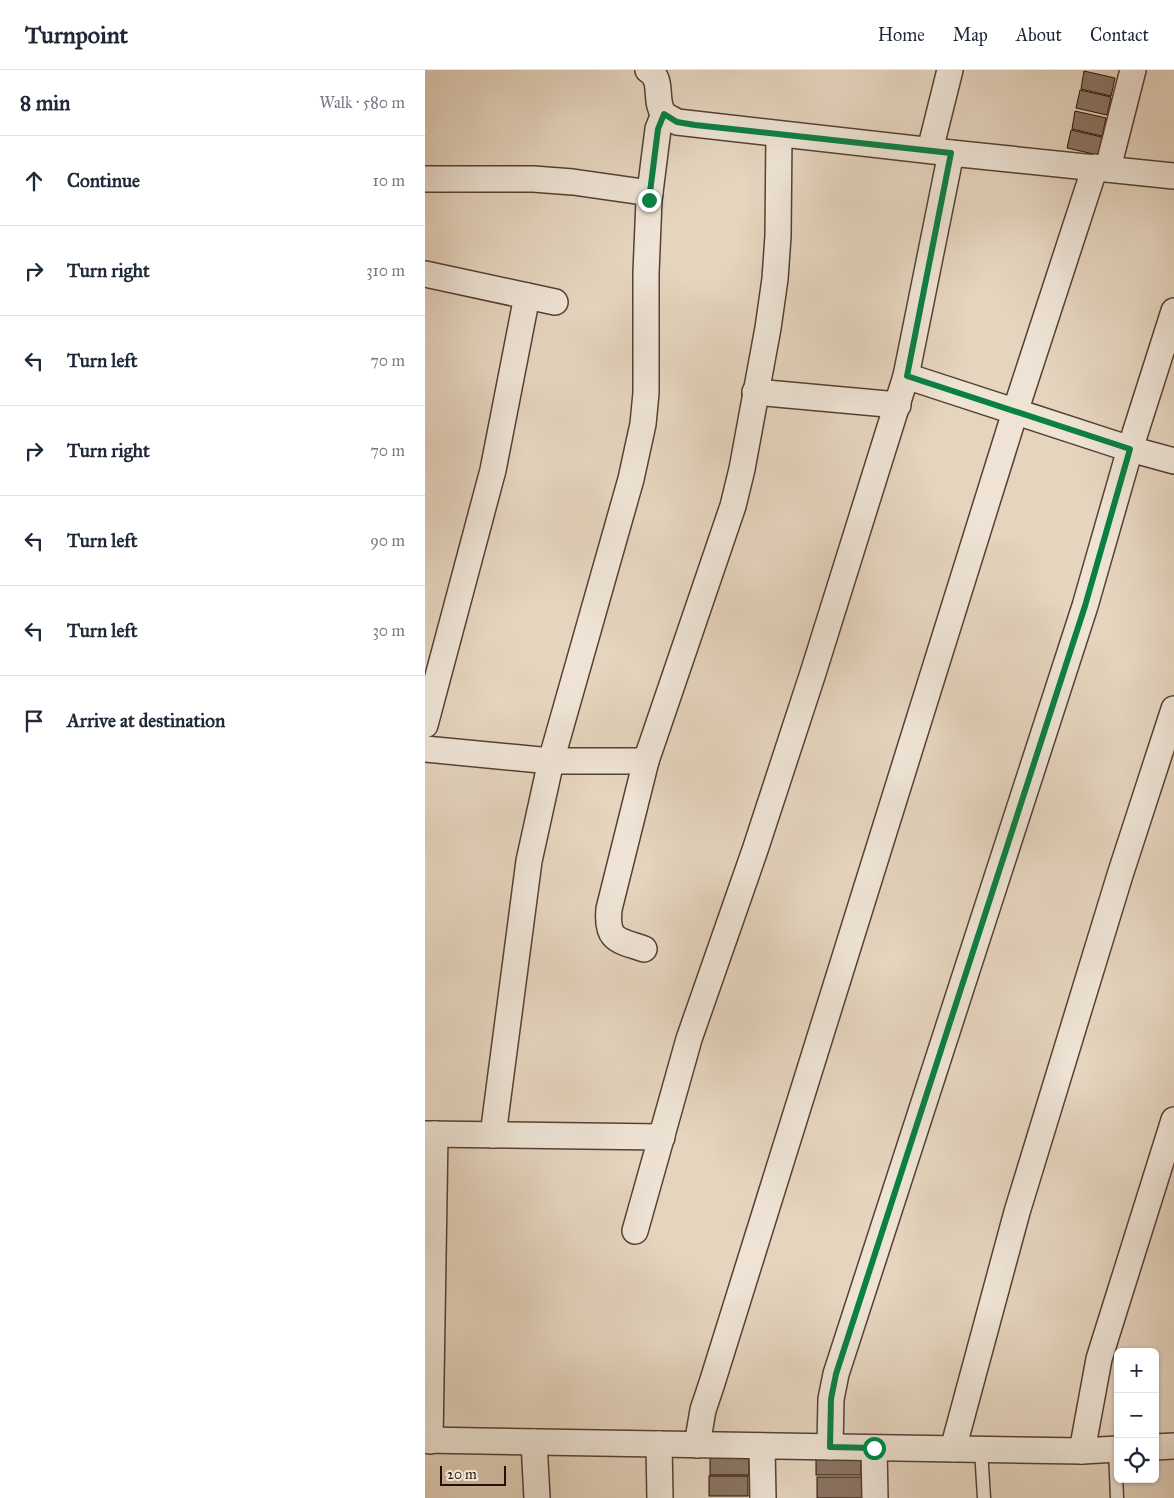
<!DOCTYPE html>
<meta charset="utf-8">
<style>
:root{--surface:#fff;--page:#f6f6f7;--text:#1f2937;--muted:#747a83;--line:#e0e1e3}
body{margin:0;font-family:"IM FELL Great Primer",serif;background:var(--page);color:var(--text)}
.controls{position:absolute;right:15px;bottom:15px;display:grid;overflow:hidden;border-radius:8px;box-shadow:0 1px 4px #0004}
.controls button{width:45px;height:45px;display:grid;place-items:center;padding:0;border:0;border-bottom:1px solid var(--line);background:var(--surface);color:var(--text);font:25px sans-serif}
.scale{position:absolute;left:15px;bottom:12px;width:66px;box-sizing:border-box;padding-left:5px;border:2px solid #280f02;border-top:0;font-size:14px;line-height:18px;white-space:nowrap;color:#280f02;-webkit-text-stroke:4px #eee3d5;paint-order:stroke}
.stop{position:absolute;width:15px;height:15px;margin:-11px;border:4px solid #0b8043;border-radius:50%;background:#fff}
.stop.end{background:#0b8043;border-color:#fff;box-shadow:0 1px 5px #0008}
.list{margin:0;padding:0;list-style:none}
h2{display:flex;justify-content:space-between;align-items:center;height:65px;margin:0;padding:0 20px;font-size:21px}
h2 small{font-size:16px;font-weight:400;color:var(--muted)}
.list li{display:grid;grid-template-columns:32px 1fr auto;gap:15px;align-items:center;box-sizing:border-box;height:90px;padding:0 20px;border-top:1px solid var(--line)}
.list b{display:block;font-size:19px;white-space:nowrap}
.list em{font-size:16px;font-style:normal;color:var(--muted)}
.icon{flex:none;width:28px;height:28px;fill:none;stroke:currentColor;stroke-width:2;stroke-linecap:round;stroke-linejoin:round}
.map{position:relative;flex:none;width:749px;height:1428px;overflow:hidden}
header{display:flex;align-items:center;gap:30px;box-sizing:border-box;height:70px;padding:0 25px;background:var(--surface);border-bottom:1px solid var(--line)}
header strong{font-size:24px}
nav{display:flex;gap:28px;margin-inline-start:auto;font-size:18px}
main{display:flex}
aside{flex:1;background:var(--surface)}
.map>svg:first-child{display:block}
</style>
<header>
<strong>Turnpoint</strong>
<nav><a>Home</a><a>Map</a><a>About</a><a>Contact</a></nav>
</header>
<main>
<aside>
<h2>8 min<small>Walk · 580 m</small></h2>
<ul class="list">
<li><svg class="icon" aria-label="ahead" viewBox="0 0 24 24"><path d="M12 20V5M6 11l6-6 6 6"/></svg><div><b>Continue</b></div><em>10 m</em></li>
<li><svg class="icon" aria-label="right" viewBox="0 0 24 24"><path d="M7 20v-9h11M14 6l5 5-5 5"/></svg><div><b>Turn right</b></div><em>310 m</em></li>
<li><svg class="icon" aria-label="left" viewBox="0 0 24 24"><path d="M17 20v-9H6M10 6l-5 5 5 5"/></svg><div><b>Turn left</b></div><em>70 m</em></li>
<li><svg class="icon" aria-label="right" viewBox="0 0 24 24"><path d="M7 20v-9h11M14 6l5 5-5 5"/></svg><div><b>Turn right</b></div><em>70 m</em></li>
<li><svg class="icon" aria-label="left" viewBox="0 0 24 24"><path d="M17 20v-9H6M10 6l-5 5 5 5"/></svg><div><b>Turn left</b></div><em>90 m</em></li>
<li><svg class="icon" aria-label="left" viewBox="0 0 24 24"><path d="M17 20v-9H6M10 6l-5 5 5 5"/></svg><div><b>Turn left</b></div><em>30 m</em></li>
<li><svg class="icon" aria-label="arrive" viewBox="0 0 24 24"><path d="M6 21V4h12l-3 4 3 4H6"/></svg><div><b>Arrive at destination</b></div></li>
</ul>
</aside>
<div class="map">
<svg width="749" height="1428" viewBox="0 0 749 1428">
<rect width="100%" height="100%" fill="#e5d4be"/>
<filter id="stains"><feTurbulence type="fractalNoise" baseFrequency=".004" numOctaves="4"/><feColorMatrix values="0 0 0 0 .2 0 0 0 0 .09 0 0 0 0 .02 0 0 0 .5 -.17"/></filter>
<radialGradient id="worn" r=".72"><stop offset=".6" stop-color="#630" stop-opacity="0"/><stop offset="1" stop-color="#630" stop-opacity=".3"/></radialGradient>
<g fill="#8a7564" stroke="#280f02">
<path d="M659 1 690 8 686 26 656 19Z"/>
<path d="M655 20 686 27 682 45 651 38Z"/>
<path d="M650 41 681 48 677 66 647 59Z"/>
<path d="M646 60 677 67 673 85 642 78Z"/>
<rect x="285" y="1384" width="39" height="21"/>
<rect x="391" y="1384" width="45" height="21"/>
<rect x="284" y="1406" width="39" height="20"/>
<rect x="392" y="1407" width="45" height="21"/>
</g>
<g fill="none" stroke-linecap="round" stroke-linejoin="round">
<defs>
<g id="lane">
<path d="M556 1379 559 1428"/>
<path d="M690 1379 692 1428"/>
</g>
<g id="street">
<path d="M223 0C239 9 229 30 238 43 241 47 248 49 252 52L526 83 749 106"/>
<path d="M505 80 525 0"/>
<path d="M683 98 708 0"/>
<path d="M0 109H108L148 112 225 123"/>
<path d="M0 204 130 232"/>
<path d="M481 306 705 379 749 391"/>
<path d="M330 322 473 335"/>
<path d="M0 655 68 400 102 226"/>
<path d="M0 679 126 691H221"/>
<path d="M219 879C193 870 181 871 184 839L221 691 308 436 317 399 343 258 350 209 353 166 354 64"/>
<path d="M0 1064 237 1067"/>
<path d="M68 1065 104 791 126 691 206 409 218 354 221 323V203L224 130 233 59 239 44"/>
<path d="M210 1161 264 969 330 780 388 603 481 306 526 83"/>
<path d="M0 1370 657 1381 693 1379"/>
<path d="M5 1371 10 1064"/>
<path d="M109 1372 112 1428"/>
<path d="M234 1374 235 1428"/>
<path d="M272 1375 278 1340 287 1313 590 342 670 97"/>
<path d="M337 1376 338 1428"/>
<path d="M405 1377 406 1329 411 1304 660 536 705 379 749 241"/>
<path d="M730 1377 749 1376"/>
<path d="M449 1378 450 1428"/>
<path d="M528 1379 592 1142 695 805 749 639"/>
<path d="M657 1381 674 1289 749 1050"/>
</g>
</defs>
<use href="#lane" stroke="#574031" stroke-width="15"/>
<use href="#street" stroke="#574031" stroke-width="28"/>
<use href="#lane" stroke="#eee3d5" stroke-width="12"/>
<use href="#street" stroke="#eee3d5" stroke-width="25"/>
</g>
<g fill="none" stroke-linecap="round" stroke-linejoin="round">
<path stroke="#0b8043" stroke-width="6" d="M224 130 233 59 239 44 252 52 270 55 526 83 482 306 705 379 660 536 411 1304 406 1329 405 1377 449 1378"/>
</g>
<rect width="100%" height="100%" filter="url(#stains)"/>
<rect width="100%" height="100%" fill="url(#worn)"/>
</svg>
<div class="controls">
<button>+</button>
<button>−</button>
<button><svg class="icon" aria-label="locate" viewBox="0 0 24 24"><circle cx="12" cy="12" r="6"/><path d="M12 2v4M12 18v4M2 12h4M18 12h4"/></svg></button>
</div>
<div class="scale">20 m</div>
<div class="stop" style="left:449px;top:1378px"></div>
<div class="stop end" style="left:224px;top:130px"></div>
</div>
</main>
